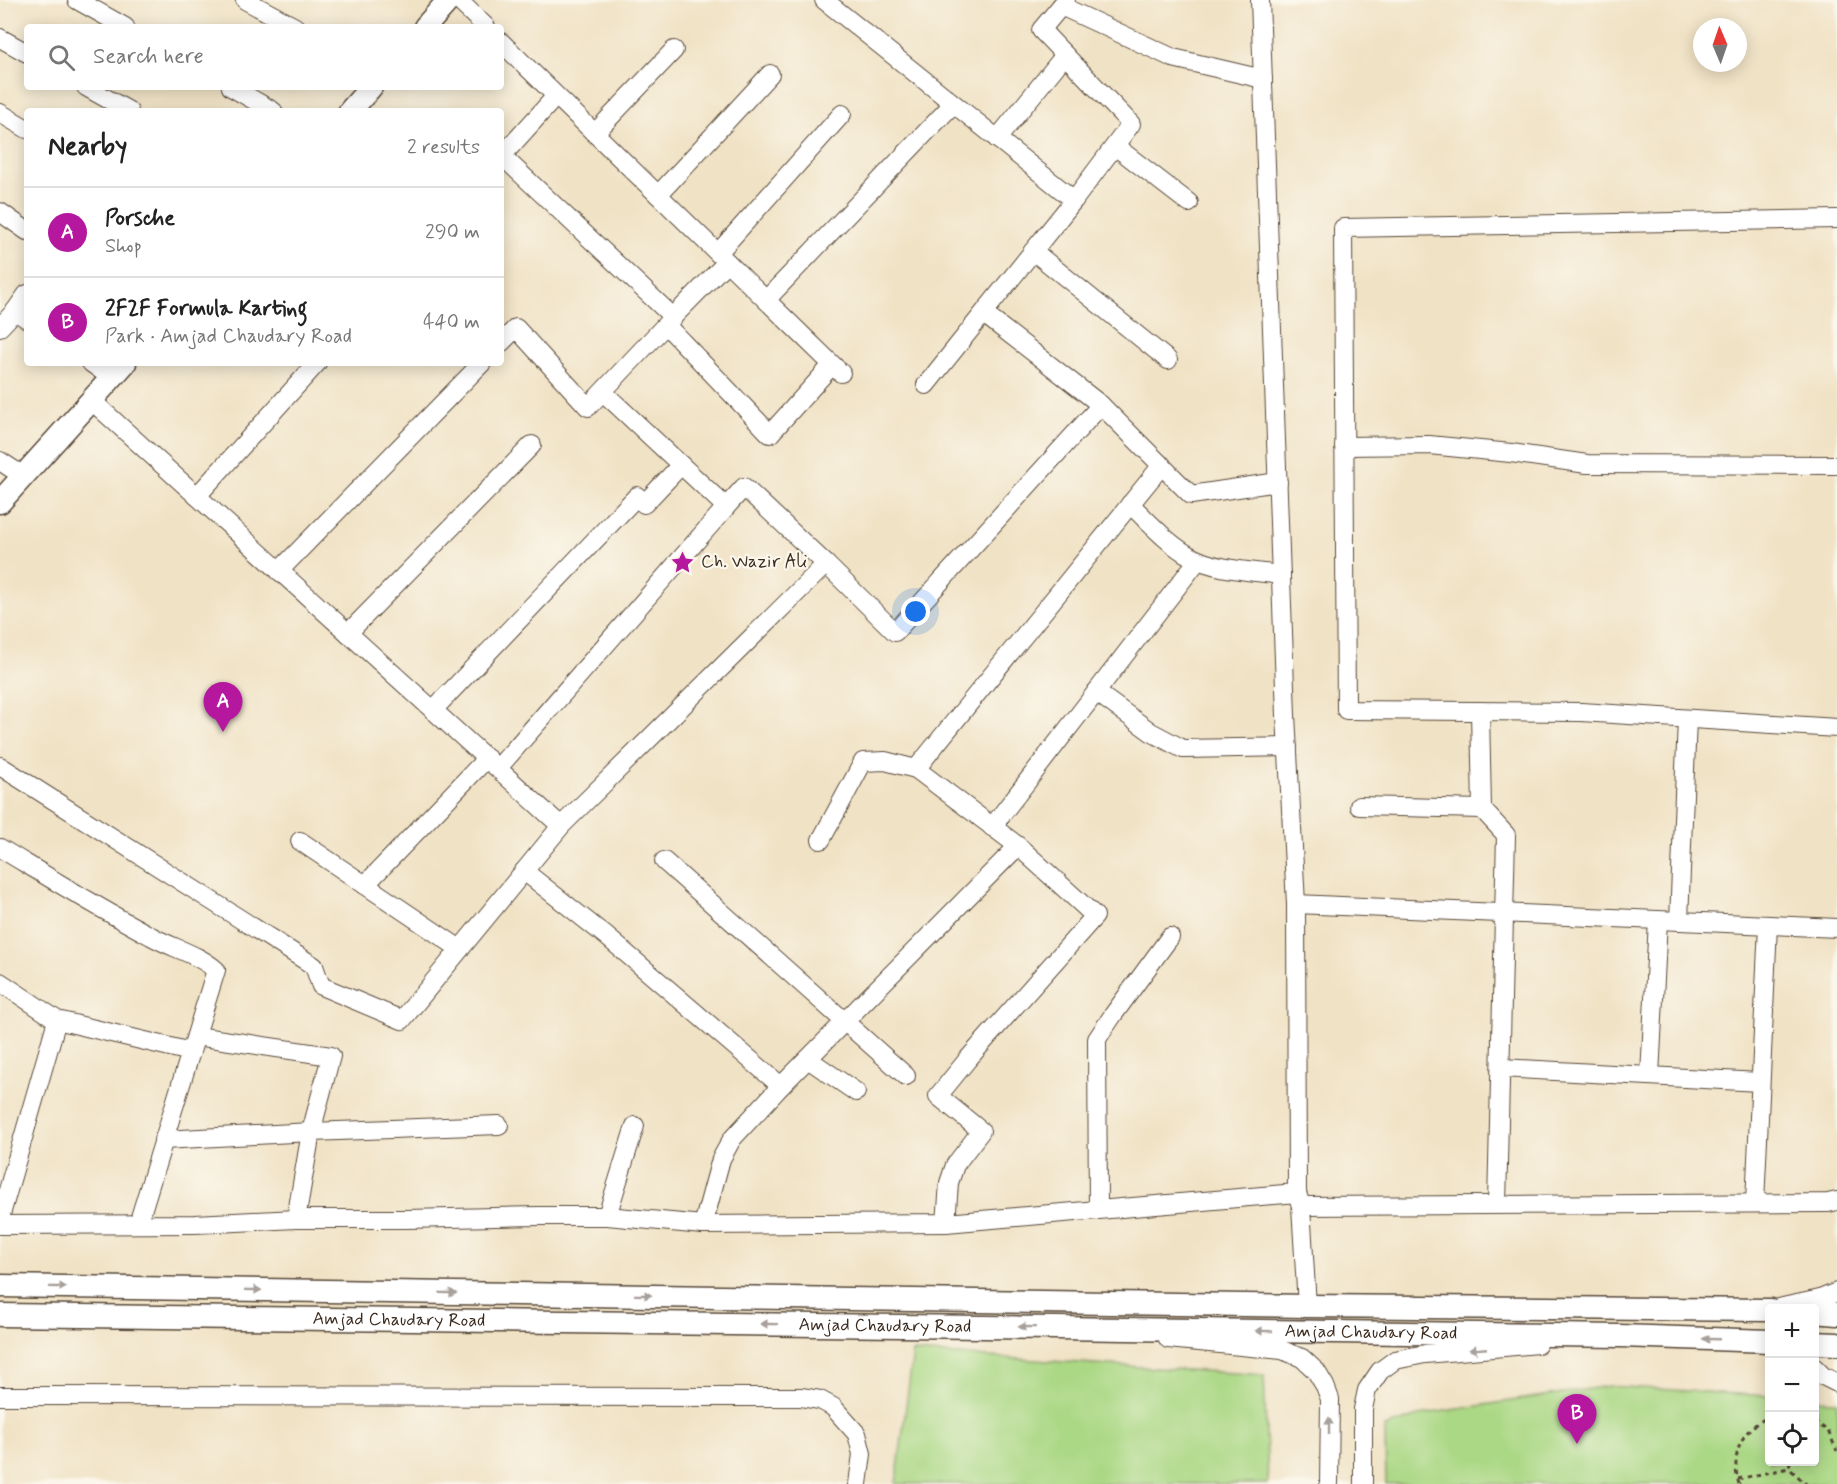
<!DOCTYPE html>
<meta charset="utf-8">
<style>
:root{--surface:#fff;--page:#f6f6f6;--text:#222;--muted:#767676;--line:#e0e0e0;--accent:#b5179e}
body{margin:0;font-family:Mynerve,sans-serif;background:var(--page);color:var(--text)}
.controls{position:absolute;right:18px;bottom:18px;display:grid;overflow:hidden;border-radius:6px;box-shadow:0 3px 15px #0003}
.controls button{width:54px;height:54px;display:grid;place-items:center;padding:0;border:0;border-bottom:2px solid var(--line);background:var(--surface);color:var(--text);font:30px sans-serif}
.compass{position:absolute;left:1693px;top:18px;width:54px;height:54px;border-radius:50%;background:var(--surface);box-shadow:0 3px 15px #0003;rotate:358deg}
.you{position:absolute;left:916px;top:612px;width:21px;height:21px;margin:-15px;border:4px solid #fff;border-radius:50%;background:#1a73e8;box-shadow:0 0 0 9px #1a73e833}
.badge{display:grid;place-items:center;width:39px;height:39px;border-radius:50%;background:var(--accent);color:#fff;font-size:20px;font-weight:700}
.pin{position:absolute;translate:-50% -50px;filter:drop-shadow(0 2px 3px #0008)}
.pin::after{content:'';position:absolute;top:32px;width:21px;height:18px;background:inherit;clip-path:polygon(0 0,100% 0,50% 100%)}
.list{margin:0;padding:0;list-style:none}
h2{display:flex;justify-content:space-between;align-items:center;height:78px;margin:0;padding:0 24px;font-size:26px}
h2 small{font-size:20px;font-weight:400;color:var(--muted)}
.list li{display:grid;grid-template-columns:39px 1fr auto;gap:18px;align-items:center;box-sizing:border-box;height:90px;padding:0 24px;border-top:2px solid var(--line)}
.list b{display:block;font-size:22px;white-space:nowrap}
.list p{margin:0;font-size:20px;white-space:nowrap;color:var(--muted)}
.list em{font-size:20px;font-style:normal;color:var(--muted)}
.icon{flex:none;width:33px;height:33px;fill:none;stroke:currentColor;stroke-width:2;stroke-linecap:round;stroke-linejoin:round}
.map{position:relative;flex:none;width:1837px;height:1484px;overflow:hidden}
.search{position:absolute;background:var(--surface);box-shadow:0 3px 15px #0003;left:24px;top:24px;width:480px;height:66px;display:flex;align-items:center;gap:15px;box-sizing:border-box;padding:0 21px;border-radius:6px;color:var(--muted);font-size:22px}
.panel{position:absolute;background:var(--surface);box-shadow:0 3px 15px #0003;left:24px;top:108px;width:480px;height:258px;border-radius:6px}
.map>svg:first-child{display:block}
</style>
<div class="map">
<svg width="1837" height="1484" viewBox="0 0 1837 1484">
<rect width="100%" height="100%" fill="#fbf7ec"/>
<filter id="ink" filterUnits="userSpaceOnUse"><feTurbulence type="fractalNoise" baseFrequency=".0167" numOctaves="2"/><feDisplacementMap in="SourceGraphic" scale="12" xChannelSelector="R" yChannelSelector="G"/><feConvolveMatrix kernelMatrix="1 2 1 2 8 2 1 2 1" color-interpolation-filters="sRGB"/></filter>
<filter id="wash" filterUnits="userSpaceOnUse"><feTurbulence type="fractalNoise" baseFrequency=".008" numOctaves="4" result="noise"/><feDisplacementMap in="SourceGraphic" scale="24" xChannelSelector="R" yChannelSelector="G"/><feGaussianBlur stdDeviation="1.35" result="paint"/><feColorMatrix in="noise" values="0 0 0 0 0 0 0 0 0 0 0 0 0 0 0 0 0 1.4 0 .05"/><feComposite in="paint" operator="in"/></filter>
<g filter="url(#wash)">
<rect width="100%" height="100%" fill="#f0e2c5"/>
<g fill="#abd885" stroke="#738152" stroke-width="1.5">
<path d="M913 1352 1264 1375 1268 1484H896Z"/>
<path d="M1609 1386 1769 1396 1770 1462H1814L1815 1400 1837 1401V1484H1386L1385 1427 1425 1414Z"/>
</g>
</g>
<g filter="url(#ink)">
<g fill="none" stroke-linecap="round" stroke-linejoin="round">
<defs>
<g id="minor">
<path d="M77 0 125 27"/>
<path d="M245 0 295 27"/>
<path d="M458 0 486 27"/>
<path d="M824 0 1074 200 1131 124 1041 30 1066 0"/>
<path d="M1260 0 1286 715 1296 904 1297 1193 1301 1206 1307 1306"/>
<path d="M1061 6 1173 58 1263 79"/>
<path d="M0 38 27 53"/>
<path d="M501 42 841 373"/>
<path d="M86 87 129 111"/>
<path d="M231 87 273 111"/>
<path d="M0 113 27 129"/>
<path d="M595 133 674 50"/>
<path d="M997 139 1065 55"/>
<path d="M1115 146 1189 203"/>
<path d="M502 156 673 317 727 262"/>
<path d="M501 157 556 96"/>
<path d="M658 195 770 74"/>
<path d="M0 212 27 231"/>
<path d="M1837 219 1343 228 1346 710 1581 712 1837 728"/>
<path d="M1033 251 1168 360"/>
<path d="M718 253 842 114"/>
<path d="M766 300 953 104"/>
<path d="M15 311 27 294"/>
<path d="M984 314 1101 405 1191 495 1278 482"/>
<path d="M666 325 770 434 832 365"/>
<path d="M0 327 15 311 27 319"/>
<path d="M501 343 516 328 588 407 673 317"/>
<path d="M91 363 112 378"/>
<path d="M926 385 1074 200"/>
<path d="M1344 446 1429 445 1511 453 1587 464 1837 465"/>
<path d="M0 461 23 476"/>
<path d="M197 496 317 363"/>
<path d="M1130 504C1149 522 1167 543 1190 556 1214 570 1253 571 1281 575"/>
<path d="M826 564 895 632 1101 405"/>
<path d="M279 571 482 363"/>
<path d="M348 633 532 445"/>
<path d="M1096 692 1151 732 1183 749 1288 747"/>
<path d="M433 710 637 496 644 504 681 465"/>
<path d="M1480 711 1482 809 1506 835 1497 1204"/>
<path d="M0 766 314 966 321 986 402 1020 561 826 91 400"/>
<path d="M498 768 726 507 603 392"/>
<path d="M1359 806 1482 809"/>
<path d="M561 826 826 564 744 487 726 507"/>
<path d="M992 827 1198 560"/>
<path d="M821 840 863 762 885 761 916 769"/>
<path d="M300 841 460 949"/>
<path d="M1018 846 916 769 1162 465"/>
<path d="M0 848C50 878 100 909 151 936 172 948 198 954 216 970L138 1224"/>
<path d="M664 861 906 1076"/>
<path d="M524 871 606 936 781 1086 732 1139 721 1159 703 1225"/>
<path d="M365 885 487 758"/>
<path d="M1296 904 1837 928"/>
<path d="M1679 921 1687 719"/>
<path d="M0 982 57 1020 191 1052"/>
<path d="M196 1036 331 1056 311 1132 296 1219"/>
<path d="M808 1059 856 1092"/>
<path d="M1501 1068 1760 1082"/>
<path d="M1650 1076 1658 920"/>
<path d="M781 1086 1018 846 1095 916 968 1059 938 1096 981 1131 955 1165 949 1183 946 1223"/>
<path d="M163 1140 311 1132 499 1125"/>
<path d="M1755 1203 1768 925"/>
<path d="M1301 1206 1828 1203 1837 1201"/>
<path d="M1098 1210 1097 1039 1113 1015 1170 937"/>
<path d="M607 1216 635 1126"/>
<path d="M0 1218 57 1020"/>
<path d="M0 1225 195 1224 296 1219H407L539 1216H607L703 1225 946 1223 1297 1193"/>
<path d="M1778 1308 1820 1299 1837 1292"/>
<path d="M1168 1339 1282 1350 1302 1358 1316 1371 1325 1386 1330 1399 1329 1484"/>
<path d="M1814 1367 1823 1376 1837 1383"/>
<path d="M0 1396 801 1397 820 1400 833 1407 857 1434 862 1454 858 1484"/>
<path d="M1363 1484V1409L1367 1390 1380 1371 1395 1360 1425 1354 1538 1344"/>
</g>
<g id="major">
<path d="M425 27 449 0"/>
<path d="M350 111 371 87"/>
<path d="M0 502 125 363"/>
<path d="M0 1286 1307 1306 1770 1310"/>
<path d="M1814 1312 1837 1314"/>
<path id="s1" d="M0 1315 1057 1328 1620 1336 1770 1341"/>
<path d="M1814 1343 1837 1344"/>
</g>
</defs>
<use href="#minor" stroke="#564637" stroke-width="20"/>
<use href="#major" stroke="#564637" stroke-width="25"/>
<g stroke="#564637" stroke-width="3" stroke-dasharray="4.5 4.5" stroke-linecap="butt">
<path d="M1814 1421 1828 1431 1837 1451"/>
<path d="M1790 1462 1789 1468 1806 1484"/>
<path d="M1738 1479 1789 1468"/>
<path d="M1739 1484C1730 1456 1741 1427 1770 1417"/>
</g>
<use href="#minor" stroke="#fff" stroke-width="18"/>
<use href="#major" stroke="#fff" stroke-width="22"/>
</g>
<defs><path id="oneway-solid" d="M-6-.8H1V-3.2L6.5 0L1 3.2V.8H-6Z" transform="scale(1.5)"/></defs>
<g fill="#a79f9a">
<use href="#oneway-solid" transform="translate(58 1287) rotate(1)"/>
<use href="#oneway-solid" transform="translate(253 1290) rotate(1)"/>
<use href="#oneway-solid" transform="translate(448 1293) rotate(1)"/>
<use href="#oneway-solid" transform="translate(643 1295) rotate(1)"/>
<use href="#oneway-solid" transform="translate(769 1324) rotate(-179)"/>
<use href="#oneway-solid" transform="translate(1027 1327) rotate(-179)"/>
<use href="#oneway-solid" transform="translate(1264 1331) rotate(-179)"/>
<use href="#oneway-solid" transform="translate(1711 1339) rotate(-178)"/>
<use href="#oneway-solid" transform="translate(1478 1349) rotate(175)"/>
<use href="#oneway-solid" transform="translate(1329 1426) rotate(-90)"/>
</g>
</g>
<defs>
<symbol id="sight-bare" viewBox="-9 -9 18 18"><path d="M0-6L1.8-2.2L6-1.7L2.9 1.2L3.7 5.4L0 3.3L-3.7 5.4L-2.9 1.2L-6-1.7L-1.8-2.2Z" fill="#b5179e" stroke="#fbf7ec" stroke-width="2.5" paint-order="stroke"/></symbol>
</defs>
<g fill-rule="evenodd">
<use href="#sight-bare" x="666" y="546" width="33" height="33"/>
</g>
<g text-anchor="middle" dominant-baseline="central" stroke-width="4.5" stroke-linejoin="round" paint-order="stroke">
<g font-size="18" fill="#3b2a1e" stroke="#fbf7ec" text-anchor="start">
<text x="701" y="562">Ch. Wazir Ali</text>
</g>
<g font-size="18" fill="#3b2a1e" stroke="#fbf7ec">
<text stroke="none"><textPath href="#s1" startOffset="399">Amjad Chaudary Road</textPath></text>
<text stroke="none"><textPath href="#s1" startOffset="885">Amjad Chaudary Road</textPath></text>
<text stroke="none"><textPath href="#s1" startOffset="1371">Amjad Chaudary Road</textPath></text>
</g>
</g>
</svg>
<div class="controls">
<button>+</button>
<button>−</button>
<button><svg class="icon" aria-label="locate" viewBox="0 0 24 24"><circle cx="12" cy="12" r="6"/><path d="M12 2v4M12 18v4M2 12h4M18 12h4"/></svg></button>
</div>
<svg class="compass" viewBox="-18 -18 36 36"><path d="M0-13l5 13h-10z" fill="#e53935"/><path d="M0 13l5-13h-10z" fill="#767676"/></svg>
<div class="you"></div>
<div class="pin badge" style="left:223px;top:732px">A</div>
<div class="pin badge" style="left:1577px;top:1444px">B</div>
<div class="search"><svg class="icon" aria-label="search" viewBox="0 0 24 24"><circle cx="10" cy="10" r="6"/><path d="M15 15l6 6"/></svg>Search here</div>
<section class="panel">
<h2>Nearby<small>2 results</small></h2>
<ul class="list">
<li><span class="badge">A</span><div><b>Porsche</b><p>Shop</p></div><em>290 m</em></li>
<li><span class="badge">B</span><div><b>2F2F Formula Karting</b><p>Park · Amjad Chaudary Road</p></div><em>440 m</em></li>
</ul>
</section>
</div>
